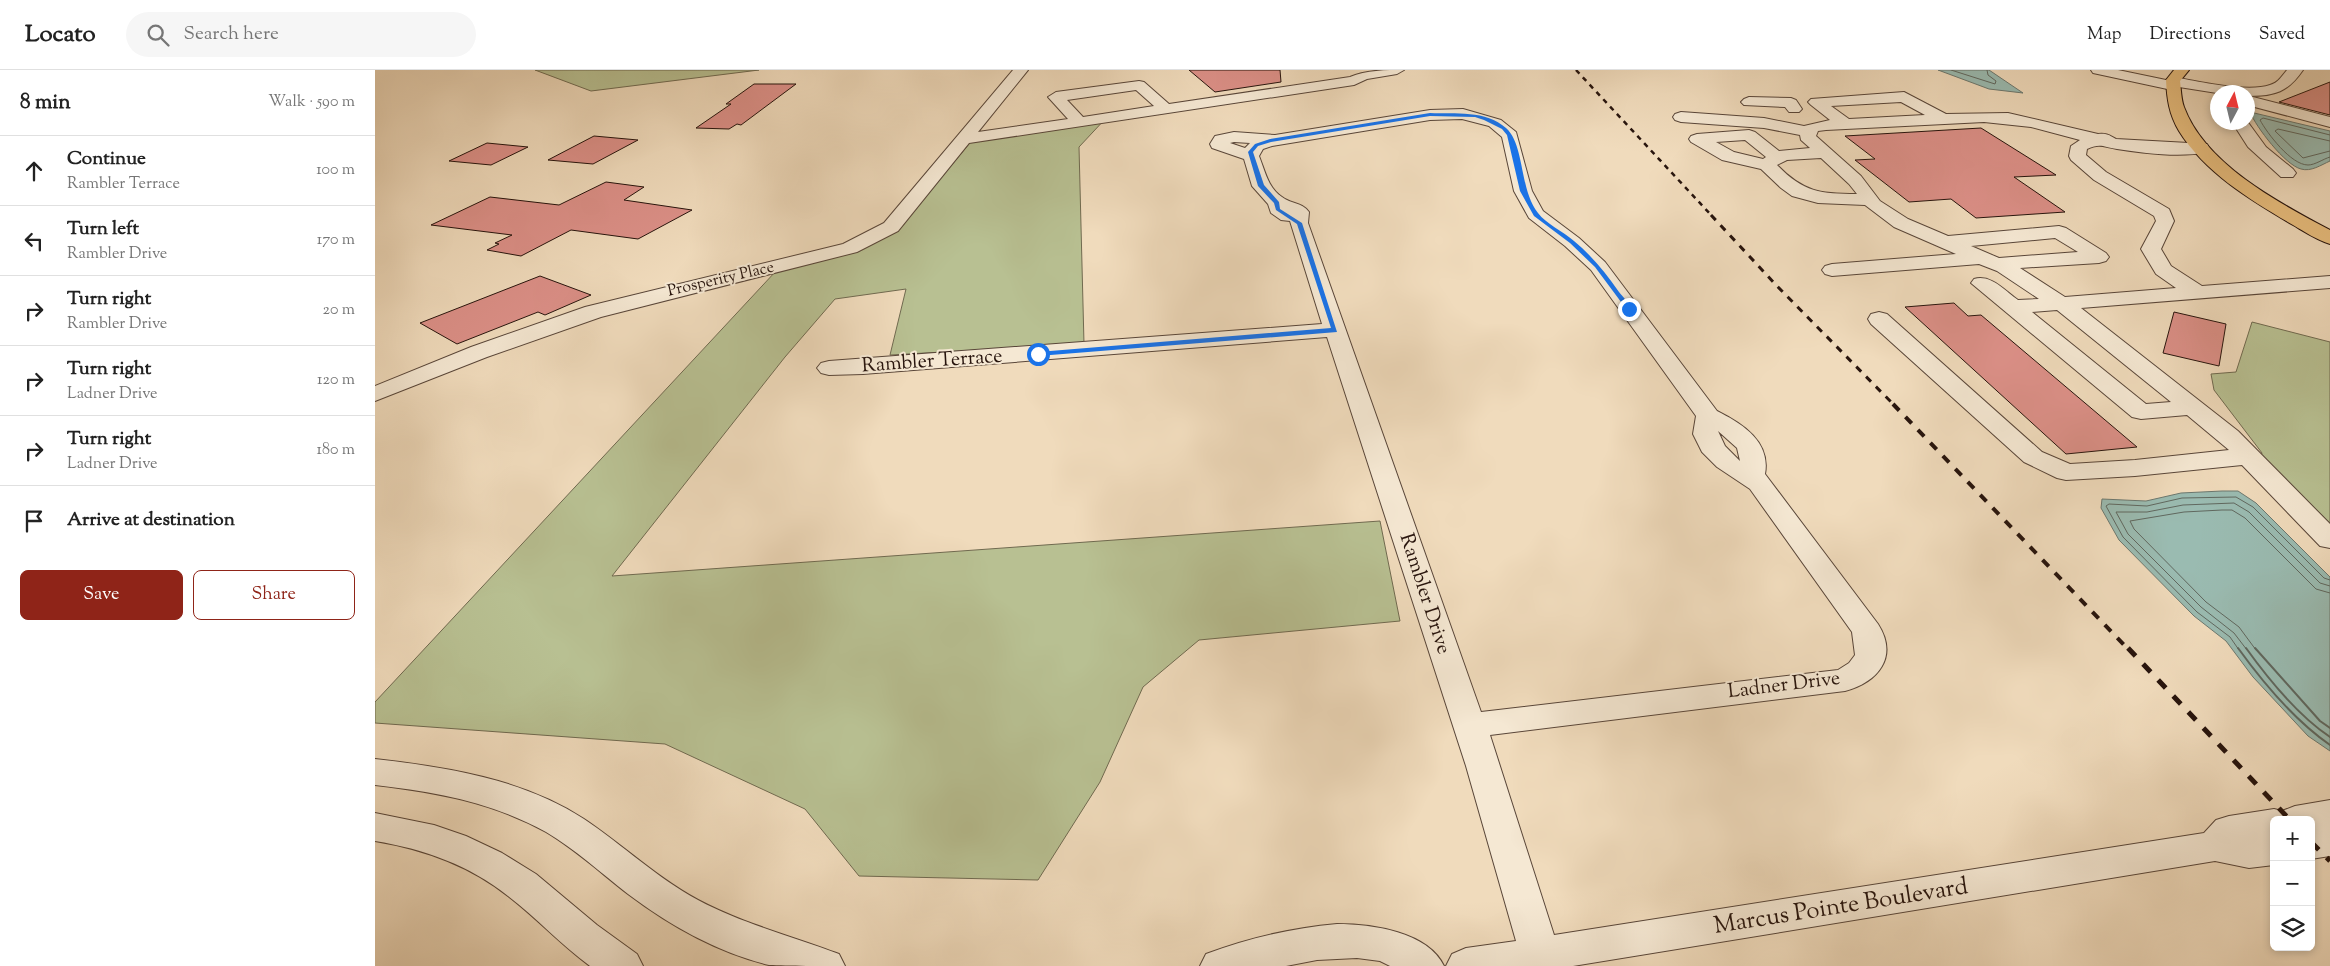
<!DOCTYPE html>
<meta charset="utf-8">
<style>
:root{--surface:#fff;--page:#f6f6f6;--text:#222;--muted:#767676;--line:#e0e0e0;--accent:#8f2418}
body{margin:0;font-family:"Sorts Mill Goudy",serif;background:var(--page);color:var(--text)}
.controls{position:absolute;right:15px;bottom:15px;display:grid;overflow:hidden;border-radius:8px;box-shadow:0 2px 8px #0003}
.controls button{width:45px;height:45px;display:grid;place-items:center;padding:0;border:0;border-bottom:1px solid var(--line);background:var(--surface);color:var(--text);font:25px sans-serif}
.compass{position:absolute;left:1835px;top:15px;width:45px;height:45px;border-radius:50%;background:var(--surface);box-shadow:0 2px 8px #0003;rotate:7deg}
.stop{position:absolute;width:15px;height:15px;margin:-11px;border:4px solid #1a73e8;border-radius:50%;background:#fff}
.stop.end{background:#1a73e8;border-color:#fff;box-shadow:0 1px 5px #0008}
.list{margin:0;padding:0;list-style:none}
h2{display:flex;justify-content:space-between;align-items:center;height:65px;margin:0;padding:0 20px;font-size:21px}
h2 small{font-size:16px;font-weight:400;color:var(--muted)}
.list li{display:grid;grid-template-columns:32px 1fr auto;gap:15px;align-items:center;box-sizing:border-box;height:70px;padding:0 20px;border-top:1px solid var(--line)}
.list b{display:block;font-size:19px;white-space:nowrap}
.list p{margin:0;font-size:16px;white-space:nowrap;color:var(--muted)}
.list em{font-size:16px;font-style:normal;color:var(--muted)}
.actions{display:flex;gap:10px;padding:15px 20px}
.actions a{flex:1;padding:11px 0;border:1px solid var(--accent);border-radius:8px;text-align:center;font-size:18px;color:var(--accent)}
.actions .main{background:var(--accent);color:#fff}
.icon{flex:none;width:28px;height:28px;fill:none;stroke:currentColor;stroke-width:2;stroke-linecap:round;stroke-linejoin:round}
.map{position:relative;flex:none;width:1955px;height:896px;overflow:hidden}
header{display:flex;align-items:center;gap:30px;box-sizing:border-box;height:70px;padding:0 25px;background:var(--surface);border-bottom:1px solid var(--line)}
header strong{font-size:24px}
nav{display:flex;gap:28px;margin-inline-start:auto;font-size:18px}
.search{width:350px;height:45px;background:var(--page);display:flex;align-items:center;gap:12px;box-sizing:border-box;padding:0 18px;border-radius:28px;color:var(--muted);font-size:19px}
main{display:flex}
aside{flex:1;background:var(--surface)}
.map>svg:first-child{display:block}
</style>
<header>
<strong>Locato</strong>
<div class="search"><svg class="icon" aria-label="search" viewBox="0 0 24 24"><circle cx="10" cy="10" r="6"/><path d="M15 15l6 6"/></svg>Search here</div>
<nav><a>Map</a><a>Directions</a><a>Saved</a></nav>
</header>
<main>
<aside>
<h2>8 min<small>Walk · 590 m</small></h2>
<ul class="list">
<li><svg class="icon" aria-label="ahead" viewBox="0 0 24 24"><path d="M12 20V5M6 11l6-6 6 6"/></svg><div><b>Continue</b><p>Rambler Terrace</p></div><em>100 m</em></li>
<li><svg class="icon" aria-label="left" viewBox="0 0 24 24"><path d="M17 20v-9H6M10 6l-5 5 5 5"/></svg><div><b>Turn left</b><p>Rambler Drive</p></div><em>170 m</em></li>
<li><svg class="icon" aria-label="right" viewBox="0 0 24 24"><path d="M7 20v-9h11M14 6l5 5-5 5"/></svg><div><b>Turn right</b><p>Rambler Drive</p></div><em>20 m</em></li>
<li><svg class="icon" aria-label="right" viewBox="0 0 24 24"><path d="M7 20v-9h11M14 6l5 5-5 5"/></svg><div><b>Turn right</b><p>Ladner Drive</p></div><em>120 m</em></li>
<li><svg class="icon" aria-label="right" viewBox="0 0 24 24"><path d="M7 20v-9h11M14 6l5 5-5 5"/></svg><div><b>Turn right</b><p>Ladner Drive</p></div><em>180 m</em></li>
<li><svg class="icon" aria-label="arrive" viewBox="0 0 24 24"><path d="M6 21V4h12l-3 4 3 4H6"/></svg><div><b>Arrive at destination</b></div></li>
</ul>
<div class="actions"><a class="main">Save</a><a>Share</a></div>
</aside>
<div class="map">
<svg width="1955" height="896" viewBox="0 0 1955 896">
<rect width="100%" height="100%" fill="#f0dbbc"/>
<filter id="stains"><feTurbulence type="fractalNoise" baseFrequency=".004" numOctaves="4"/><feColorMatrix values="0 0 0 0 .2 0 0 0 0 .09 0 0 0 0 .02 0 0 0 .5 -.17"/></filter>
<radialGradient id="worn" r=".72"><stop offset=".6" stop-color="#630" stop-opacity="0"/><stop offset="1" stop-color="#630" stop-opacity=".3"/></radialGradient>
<g fill="#b8c092" stroke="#706a50">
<path d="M160 0H384L216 21Z"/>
<path d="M732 47 704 77 709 274 515 285 531 219 460 229 410 287 237 506 1005 451 1025 551 824 570 768 617 725 712 663 810 484 806 430 739 290 674 0 653V632L401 201 525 157 599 68Z"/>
<path d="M1877 252 1955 272V457L1886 386 1887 383 1839 320 1836 304 1861 302Z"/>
</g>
<g fill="#9abbb1" stroke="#6c786f">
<path d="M1563 0H1614L1648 23 1614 19Z"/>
<path d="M1875 42 1955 61V91C1946 95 1936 102 1926 99 1910 95 1881 57 1875 42Z"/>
<path d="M1847 421H1863L1881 433 1955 507V681L1933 666 1878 607 1851 571 1819 546 1744 470 1726 438 1727 429 1771 431 1806 423Z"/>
</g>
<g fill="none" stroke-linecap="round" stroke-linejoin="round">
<g stroke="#60685f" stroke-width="1">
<path d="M1576 0 1620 14 1621 11 1613 5 1612 0"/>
<path d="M1955 65 1888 48 1885 50C1892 63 1916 95 1933 95 1940 95 1948 89 1955 87"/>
<path d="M1955 71 1903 59 1900 61 1928 88 1955 81"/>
<path d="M1864 580 1855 567 1822 542 1748 467 1731 436 1734 434 1772 436 1807 428 1861 427 1878 437 1949 508 1955 510"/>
<path d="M1872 580 1859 563 1826 537 1753 464 1741 442H1772L1808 435 1859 433 1874 442 1945 513 1955 516"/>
<path d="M1881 580 1864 557 1831 532 1759 459 1755 451 1809 442 1847 440H1857L1870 448 1941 519 1955 523"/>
</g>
<g stroke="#60685f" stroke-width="2">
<path d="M1863 578C1889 614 1919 650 1955 675"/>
<path d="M1871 578C1894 610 1922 645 1955 667"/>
<path d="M1880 578 1945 651 1955 658"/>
</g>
</g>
<g fill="#dc9088" stroke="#27140d">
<path d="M814 0H905L906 12 840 22Z"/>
<path d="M1955 12V45L1904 32Z"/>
<path d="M379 14H421L366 55 362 54 354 59 321 58 356 34H351Z"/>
<path d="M1606 58 1681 105 1639 107 1690 142 1601 148 1576 129 1534 132 1480 90 1500 89 1470 66Z"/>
<path d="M219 66 263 70 218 94 173 90Z"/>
<path d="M112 73 153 77 116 95 74 91Z"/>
<path d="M231 112 269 117 249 130 317 140 263 169 196 160 146 186 112 180 124 174 120 173 137 165 56 155 115 127 184 135Z"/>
<path d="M165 206 216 225 170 245 163 242 82 274 45 253Z"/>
<path d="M1579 233 1593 246 1606 245 1762 377 1691 384 1530 237Z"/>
<path d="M1799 242 1851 254 1844 296 1788 283Z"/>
</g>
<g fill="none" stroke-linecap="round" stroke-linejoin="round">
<defs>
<g id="minor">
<path d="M638 0H653L603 62 693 49 673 27 681 22 764 11 769 12 794 34 975 7C991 0 1011 0 1029 0L1022 4 992 9 979 15 594 73 523 161 482 182 226 247 112 287 0 331V316L96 277 210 237 468 174 509 153ZM761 20 779 36 708 47 692 30Z"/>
<path d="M1716 0H1743L1791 10 1798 7C1822 11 1872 23 1895 15 1903 13 1907 6 1912 0H1928C1913 22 1900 26 1874 26L1955 47V57L1872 35V22L1842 23 1804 17 1797 20 1718 3Z"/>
<path d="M1529 22 1571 44 1633 43 1723 64C1733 63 1735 66 1741 69L1832 74 1834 78 1832 82C1805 88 1769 83 1742 79 1728 77 1726 73 1712 79L1711 85 1731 102 1794 139 1799 151 1786 179 1796 196 1827 216 1955 206V218L1706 238 1863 361 1955 454V478L1945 476 1867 395 1760 406 1691 410 1682 408 1649 392 1496 254 1493 249 1496 244 1504 242 1512 244 1667 382 1695 394 1760 390 1854 380 1812 345 1766 349 1757 347 1596 213 1599 209C1616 204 1630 221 1643 230L1664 229 1622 201 1604 194 1457 206 1450 204 1447 200 1450 196 1457 194 1581 184 1519 157 1490 135 1443 133 1417 126 1406 118 1386 99 1347 90 1316 72 1314 69 1316 66 1322 64 1374 60 1380 62 1404 81 1435 78 1426 70 1425 65 1389 58 1306 52 1300 50 1298 47 1300 44 1306 42 1389 48 1429 56 1455 50 1436 35 1433 32 1436 29ZM1526 32 1550 45 1474 49 1456 36ZM1609 52 1656 57 1705 70 1696 76 1694 86 1696 90 1719 110 1779 146 1781 151 1766 179 1781 204 1801 218 1690 227 1645 198 1724 193 1731 191 1734 187 1731 183 1691 158 1684 156 1573 166 1533 149 1505 131 1486 106 1441 66 1443 61 1451 60ZM1370 70 1391 87 1388 89 1359 82 1341 72ZM1446 88 1474 114 1482 124C1445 124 1428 122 1402 95L1412 90ZM1680 168 1703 182 1624 188 1596 176ZM1682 240 1796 332 1771 334 1657 242Z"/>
<path d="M1374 27 1416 28 1421 30 1427 39 1424 42H1414L1410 37 1369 35 1366 32 1369 29Z"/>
<path d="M1088 39 1126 50 1141 62 1157 121 1168 141 1204 168 1230 192 1342 341C1368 354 1396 372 1390 404L1503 554C1524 587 1503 612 1470 621L1115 665 1179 865 1829 763 1841 750 1854 746 1899 739 1907 741 1920 736 1955 730V786L1936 789V750H1899V795L1874 798 1840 791 1198 896H1071L1077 884 1091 878 1141 871 1091 696 952 267 488 304 454 305 446 303 442 298 446 293 454 291 947 254 915 151 906 150 896 143 893 134 877 116 869 89 837 78 835 74 840 66 859 62 900 65 1055 40ZM1087 49 1114 56 1127 67 1139 121 1154 148 1190 176 1216 200 1321 346 1318 364 1327 382 1342 397 1375 419 1477 562 1480 585 1474 593 1463 600 1106 642 933 153 934 142C927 132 916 134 907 127 893 118 890 101 884 86L888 79 897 76 1055 50ZM859 72 875 73 870 78 855 73ZM1343 361 1362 378 1365 391 1350 376Z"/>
<path d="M1872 51 1891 77 1918 99 1921 103 1918 107H1906L1873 77 1857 52Z"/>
<path d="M0 689C71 697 148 709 209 749 248 775 282 808 323 830 368 854 417 866 464 884L470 896C451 896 411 896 394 895 344 883 294 855 253 824 226 803 200 779 171 762 117 732 60 722 0 715Z"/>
<path d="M0 743 59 755 91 766 127 783 161 804 222 855 262 884 268 896H215C186 875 162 848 133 826 94 795 49 779 0 771Z"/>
<path d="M962 854C997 854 1053 862 1069 896H1015L1005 891 982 888 942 890 911 896H825L831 884C873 868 918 858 962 854Z"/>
</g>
<path id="major" d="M1799 0H1814L1805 11C1806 19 1806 29 1809 37 1830 94 1904 133 1955 160V174C1942 170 1930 162 1918 155 1877 131 1830 103 1804 61 1794 44 1792 29 1791 10Z"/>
</defs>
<use href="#minor" stroke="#594639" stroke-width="2"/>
<use href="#major" stroke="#27140d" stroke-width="2"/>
<use href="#minor" fill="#f5e8d3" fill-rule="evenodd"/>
<use href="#major" fill="#e8be7e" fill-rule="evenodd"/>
<path stroke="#27140d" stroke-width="2.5" stroke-dasharray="5 5" stroke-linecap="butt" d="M1201 0 1337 146"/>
<path stroke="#27140d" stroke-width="3" stroke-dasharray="7 7" stroke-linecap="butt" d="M1336 145 1402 216 1519 335"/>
<path stroke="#27140d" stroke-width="4" stroke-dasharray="9 9" stroke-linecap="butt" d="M1518 334 1754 580"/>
<g stroke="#27140d" stroke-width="5" stroke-dasharray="11 11" stroke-linecap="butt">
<path d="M1753 578 1915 750"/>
<path d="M1936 772 1955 791"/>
</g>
</g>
<path fill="#1a73e8" d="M1055 43C1080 44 1111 40 1131 58 1150 75 1144 119 1163 143 1171 154 1188 161 1199 171 1217 186 1231 203 1244 222 1248 227 1255 234 1256 240H1252L1220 197 1195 173 1159 146 1145 121 1132 65 1127 59 1109 50 1100 47 1055 46 896 72 883 76 878 82 889 115 904 132 905 139 927 153 962 262 663 286 659 284 663 282 956 258 922 154 901 140 899 133 883 116 873 82 880 74 895 69Z"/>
<g text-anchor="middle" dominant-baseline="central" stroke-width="4" stroke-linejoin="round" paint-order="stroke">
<g font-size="16" fill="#27140d" stroke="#f5e8d3">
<text transform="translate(346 210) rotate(-13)">Prosperity Place</text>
</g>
<g font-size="20" fill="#27140d" stroke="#f5e8d3">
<text transform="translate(557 292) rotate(-4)">Rambler Terrace</text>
<text transform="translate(1049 524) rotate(72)">Rambler Drive</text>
<text transform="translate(1409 616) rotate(-7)">Ladner Drive</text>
</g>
<g font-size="24" fill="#27140d" stroke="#f5e8d3">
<text transform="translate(1466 837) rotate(-9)">Marcus Pointe Boulevard</text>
</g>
</g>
<rect width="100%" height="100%" filter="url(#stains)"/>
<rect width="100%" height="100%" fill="url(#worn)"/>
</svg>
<div class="controls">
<button>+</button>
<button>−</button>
<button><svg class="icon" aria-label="layers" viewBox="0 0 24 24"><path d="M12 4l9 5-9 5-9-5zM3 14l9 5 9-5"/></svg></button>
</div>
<svg class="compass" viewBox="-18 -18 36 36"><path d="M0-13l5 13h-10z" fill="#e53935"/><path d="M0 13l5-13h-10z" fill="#767676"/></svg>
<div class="stop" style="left:663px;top:284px"></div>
<div class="stop end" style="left:1254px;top:239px"></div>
</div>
</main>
